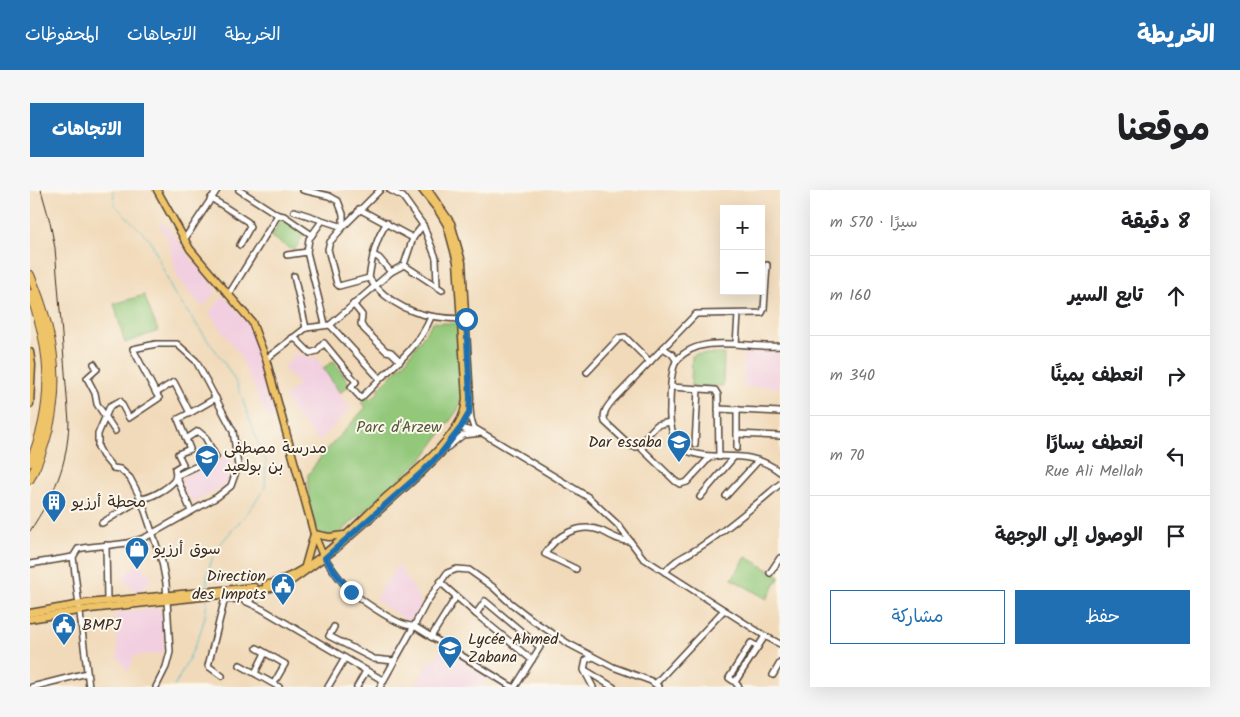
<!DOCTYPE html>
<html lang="ar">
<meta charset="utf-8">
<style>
:root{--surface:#fff;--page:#f6f6f6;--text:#202124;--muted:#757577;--line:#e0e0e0;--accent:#1f6fb2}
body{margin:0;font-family:Kalam,"Playpen Sans Arabic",sans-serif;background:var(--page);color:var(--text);direction:rtl}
.controls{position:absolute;right:15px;top:15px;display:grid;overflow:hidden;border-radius:0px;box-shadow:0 5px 20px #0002}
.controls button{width:45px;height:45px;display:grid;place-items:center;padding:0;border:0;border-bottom:1px solid var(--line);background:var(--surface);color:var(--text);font:25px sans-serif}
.stop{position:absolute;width:15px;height:15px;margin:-11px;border:4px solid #1f6fb2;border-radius:50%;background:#fff}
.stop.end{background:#1f6fb2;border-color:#fff;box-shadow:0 1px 5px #0008}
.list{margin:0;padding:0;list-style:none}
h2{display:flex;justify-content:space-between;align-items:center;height:65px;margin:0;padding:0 20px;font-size:21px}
h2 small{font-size:16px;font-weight:400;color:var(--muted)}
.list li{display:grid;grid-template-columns:32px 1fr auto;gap:15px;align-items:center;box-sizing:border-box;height:80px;padding:0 20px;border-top:1px solid var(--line)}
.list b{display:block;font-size:19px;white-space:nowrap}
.list p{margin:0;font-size:16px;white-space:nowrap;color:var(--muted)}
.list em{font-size:16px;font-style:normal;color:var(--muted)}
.actions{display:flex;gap:10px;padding:15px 20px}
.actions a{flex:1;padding:11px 0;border:1px solid var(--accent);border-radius:0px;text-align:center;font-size:18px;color:var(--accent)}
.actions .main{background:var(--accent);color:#fff}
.icon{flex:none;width:28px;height:28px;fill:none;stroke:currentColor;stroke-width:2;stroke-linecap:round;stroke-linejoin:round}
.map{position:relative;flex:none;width:750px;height:497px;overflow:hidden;direction:ltr;border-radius:0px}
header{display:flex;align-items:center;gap:30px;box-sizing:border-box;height:70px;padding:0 25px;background:var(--accent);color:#fff}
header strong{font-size:24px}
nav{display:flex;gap:28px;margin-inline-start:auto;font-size:18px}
.intro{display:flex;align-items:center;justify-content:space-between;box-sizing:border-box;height:120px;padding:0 30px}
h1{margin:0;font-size:35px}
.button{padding:12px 22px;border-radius:0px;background:var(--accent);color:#fff;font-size:18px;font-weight:700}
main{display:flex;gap:30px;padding:0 30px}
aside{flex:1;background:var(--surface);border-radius:0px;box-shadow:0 5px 20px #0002}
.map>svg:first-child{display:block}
</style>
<header>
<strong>الخريطة</strong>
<nav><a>الخريطة</a><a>الاتجاهات</a><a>المحفوظات</a></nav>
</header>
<div class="intro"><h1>موقعنا</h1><a class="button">الاتجاهات</a></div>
<main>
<aside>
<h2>8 دقيقة<small>سيرًا · 570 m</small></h2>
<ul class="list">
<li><svg class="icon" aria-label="ahead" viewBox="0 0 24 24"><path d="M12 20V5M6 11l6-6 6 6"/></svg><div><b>تابع السير</b></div><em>160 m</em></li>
<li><svg class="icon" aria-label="right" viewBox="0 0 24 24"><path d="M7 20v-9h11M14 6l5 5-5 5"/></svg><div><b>انعطف يمينًا</b></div><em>340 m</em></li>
<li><svg class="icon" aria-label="left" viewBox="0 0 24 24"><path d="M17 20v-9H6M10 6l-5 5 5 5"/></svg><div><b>انعطف يسارًا</b><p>Rue Ali Mellah</p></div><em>70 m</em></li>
<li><svg class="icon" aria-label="arrive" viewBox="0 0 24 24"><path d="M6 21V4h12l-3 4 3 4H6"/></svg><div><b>الوصول إلى الوجهة</b></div></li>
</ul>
<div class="actions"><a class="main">حفظ</a><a>مشاركة</a></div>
</aside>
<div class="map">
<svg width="750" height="497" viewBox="0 0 750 497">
<rect width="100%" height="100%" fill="#fbf7ec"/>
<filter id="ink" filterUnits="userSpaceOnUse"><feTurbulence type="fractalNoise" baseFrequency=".02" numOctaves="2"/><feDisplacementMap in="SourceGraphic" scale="10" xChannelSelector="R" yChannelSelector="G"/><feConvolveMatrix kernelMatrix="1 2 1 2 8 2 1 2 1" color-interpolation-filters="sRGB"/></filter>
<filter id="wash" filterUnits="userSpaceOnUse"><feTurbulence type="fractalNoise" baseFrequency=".0096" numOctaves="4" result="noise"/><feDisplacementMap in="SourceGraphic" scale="20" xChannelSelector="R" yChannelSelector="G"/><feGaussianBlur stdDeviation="1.12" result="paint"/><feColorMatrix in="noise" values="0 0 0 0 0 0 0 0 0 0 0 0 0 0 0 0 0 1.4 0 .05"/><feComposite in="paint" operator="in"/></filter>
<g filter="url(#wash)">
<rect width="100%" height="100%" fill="#f1daba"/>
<g fill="#f2cfe0">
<path d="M134 32 161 68 187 99 174 117 162 105 147 86 138 49 130 35Z"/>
<path d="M193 106 219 134 223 144 246 226 241 229 235 222 209 164 179 123Z"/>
<rect x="713" y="160" width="36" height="37"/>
<path d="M268 162 273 166 275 164 280 169 285 166 320 219 289 252 261 219 255 205 269 195 253 178Z"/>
<path d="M201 262 202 274 198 293 163 313 159 306H157L150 290Z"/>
<path d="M107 372 123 388 107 404 92 388Z"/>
<path d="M368 374 390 409V418L381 433 345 409Z"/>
<path d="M128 418 133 424 134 463 103 466V473L97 481 88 467 85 423Z"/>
<path d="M412 458 458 487 452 497H384L401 469 404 471Z"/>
</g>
<g fill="#93c87a" stroke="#67794c">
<path d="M252 28 274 44 264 61 241 47Z"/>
<path d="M114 105 128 141 95 153 84 114Z"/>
<path d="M403 132 427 134 431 213 427 221 394 267 310 343C303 345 297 346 290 343 280 337 277 297 278 285L292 265 336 217 331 213 338 207 341 209 349 202 347 200 375 172Z"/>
<path d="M666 164H694L693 196H661L662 166Z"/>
<path d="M304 171 320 195 310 203 293 178Z"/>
<path d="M716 367 750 386 737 409 702 389Z"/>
</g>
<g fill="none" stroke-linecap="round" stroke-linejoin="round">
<g stroke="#4fbcc9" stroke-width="1">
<path d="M83 0 85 15 121 51 143 102 193 171 207 194 227 250 236 271 235 298 218 322 185 360 177 385V400"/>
<path d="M144 497C157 472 177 438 177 409"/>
</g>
</g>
</g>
<g filter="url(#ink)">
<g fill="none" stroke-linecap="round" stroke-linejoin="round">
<defs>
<g id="minor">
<path d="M273 0 299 6 308 11 313 24V37L300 52 298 59 307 94 309 96 339 88 345 96 361 82 374 75 412 100"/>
<path d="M360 0 373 7 393 35 406 68 407 95"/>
<path d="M181 8 218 32 220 37 210 55"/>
<path d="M329 19 383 48 374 75"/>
<path d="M264 21 313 37 350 0"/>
<path d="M248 25 254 26 282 45"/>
<path d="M383 48 393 35"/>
<path d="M154 50 187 0"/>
<path d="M277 62 279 49 292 31"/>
<path d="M257 65 277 62 295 134"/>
<path d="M343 65 349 68 361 82"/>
<path d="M264 86 276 138"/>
<path d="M339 88C342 69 345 49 357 33"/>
<path d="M199 104 248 25 209 0"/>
<path d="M323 114 332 125 331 134 334 139 356 161 361 162 370 171"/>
<path d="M300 135 350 189C370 171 391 152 401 127"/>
<path d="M262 148 267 150 280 163 287 161 294 153 326 192 321 197 331 208 350 189"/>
<path d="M706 154 708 125"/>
<path d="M750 156C719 159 671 142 647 170 640 179 640 207 640 219 639 231 642 253 655 260 676 270 697 264 719 268 730 270 741 275 750 282"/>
<path d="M633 158 642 164 647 171"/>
<path d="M236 169 276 138 300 135 345 96C371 123 397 128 433 129"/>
<path d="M64 174 67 179 57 188 65 203 67 214 85 241"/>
<path d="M557 182 589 148 595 147 620 172"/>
<path d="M641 197 685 200 688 205 689 267"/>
<path d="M440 219 441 229 444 238 558 307 588 335 613 368 735 446 750 454"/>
<path d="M688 219 750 222"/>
<path d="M707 219V258"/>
<path d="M160 223 186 208"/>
<path d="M640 232 627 235 606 257 601 256 575 232C572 223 577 217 583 210L666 124 732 123 734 119 737 75"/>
<path d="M429 234 434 239 445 242"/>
<path d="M707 244 750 246"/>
<path d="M156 249 168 241 175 247 186 267 146 286 161 321"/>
<path d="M665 254 668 199"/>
<path d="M608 255 645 291 650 294 657 292 680 267"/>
<path d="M418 257 433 245 452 243"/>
<path d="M696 306 728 271"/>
<path d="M670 307 704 267"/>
<path d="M72 333 111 309 100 288 90 279 83 278 73 266 68 257V244L80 216 90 211 99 228 129 208 126 203"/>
<path d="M76 355 77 411"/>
<path d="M295 368C303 380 311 393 322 402 334 412 369 437 384 436L396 413 417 383 427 379 439 380 463 397 478 411 505 432 539 454 583 477 621 491 629 497"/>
<path d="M0 374 43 367"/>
<path d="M546 379 515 364C526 345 550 332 572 341 580 345 591 352 600 351"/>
<path d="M635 382C646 368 656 366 670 357 698 339 724 316 750 294"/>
<path d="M740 383 750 368"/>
<path d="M410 392 446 424 455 411 510 457 485 497"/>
<path d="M200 404 232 419 354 491"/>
<path d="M218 412 231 400"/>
<path d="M446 424 502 470"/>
<path d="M304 437 299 446 344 469 364 471"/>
<path d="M401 447 426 407"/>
<path d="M227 458 255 474 244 493"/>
<path d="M210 475 249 497"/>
<path d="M555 480 583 497"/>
<path d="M225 483 235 463"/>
<path d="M743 485 750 473"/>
<path d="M192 486 178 476 194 412 195 410 209 409"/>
<path d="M705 492 699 488 721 453 728 457"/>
<path d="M626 493 694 420"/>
<path d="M2 497 57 483"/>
<path d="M59 497 43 367 48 359C72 354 102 357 123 343L187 307 201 296 208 276 203 241 166 171 147 154H126L103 159 126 203 144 192 160 223 148 229 160 259 148 264 153 274 145 279C146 283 146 288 144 291 137 299 121 308 111 309L132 372 136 393 140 462 136 477 126 497"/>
<path d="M298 497 315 468"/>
<path d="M327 497 336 481"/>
<path d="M350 497 384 436 482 497"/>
<path d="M563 497 554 480 556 470 563 467"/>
<path d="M709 497 705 492 735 446"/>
</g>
<g id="major">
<path d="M127 0 160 59 222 132 236 169 284 344 293 366"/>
<path d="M0 162 2 175 0 214"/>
<path d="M275 376 284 344 299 347 314 345"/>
<path d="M236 395C284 383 321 339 356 307 381 285 410 263 428 234 434 225 435 218 436 208L427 72 417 35 408 20 392 0"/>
<path d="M0 423 57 413 224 397"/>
<path d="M0 429 60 419 200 404 241 398 260 392 307 358 390 284 411 263 436 229 439 223 440 208 432 72 421 33 398 0"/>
</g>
<g id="highway">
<path d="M0 85C30 154 35 220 0 289"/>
<path d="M0 104C22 160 24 217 0 272"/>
</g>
</defs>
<use href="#minor" stroke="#564435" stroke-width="8"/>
<use href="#major" stroke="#564435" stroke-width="9"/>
<use href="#highway" stroke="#564435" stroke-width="10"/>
<use href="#minor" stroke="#fff" stroke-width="5"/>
<use href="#major" stroke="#efc469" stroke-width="6"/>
<use href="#highway" stroke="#efc469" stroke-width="8"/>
<path stroke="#3b2a1e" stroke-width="1" d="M0 341C25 302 37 278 39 232L25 58 20 32 11 0"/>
</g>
</g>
<g fill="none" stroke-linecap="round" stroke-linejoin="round" filter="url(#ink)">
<path stroke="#1f6fb2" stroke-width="6" d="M321 402 307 385 295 368 390 284 411 263 431 237 439 223 440 208 436 129"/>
</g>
<defs>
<symbol id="school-pin" viewBox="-11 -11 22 30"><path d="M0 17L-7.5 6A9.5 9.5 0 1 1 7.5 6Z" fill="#1f6fb2" stroke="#fbf7ec"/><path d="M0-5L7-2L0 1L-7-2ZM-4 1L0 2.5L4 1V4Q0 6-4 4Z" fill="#fff"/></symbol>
<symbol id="building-pin" viewBox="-11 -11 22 30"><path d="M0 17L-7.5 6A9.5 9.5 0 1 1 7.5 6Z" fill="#1f6fb2" stroke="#fbf7ec"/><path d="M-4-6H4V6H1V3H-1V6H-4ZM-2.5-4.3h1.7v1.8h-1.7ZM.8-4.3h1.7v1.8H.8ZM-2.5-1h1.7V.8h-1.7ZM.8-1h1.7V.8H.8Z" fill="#fff"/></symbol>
<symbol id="shop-pin" viewBox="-11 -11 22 30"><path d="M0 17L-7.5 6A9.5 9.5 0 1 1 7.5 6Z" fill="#1f6fb2" stroke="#fbf7ec"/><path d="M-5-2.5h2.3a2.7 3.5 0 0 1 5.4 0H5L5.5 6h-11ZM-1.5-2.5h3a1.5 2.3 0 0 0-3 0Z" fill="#fff"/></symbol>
<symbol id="civic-pin" viewBox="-11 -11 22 30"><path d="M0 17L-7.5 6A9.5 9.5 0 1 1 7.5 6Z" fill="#1f6fb2" stroke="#fbf7ec"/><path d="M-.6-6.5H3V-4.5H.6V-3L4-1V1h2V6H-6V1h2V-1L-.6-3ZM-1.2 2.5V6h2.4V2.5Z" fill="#fff"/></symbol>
</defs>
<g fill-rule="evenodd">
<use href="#school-pin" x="635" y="238" width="28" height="38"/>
<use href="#school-pin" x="163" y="253" width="28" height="38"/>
<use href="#building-pin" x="10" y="298" width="28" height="38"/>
<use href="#shop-pin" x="93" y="345" width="28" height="38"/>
<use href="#civic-pin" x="239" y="381" width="28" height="38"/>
<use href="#civic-pin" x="20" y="421" width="28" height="38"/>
<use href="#school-pin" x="406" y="444" width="28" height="38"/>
</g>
<g text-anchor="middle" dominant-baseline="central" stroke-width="4" stroke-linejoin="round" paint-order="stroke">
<g font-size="16" fill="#55593a" stroke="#fbf7ec">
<text x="369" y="237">Parc d'Arzew</text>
</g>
<g font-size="16" fill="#3b2a1e" stroke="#fbf7ec" text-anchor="start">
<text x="632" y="252" text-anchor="end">Dar essaba</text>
<text x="194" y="258">مدرسة مصطفى<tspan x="194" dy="18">بن بولعيد</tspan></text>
<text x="42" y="312">محطة أرزيو</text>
<text x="124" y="359">سوق أرزيو</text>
<text x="236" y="386" text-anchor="end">Direction<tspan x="236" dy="18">des Impots</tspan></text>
<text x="52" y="435">BMPJ</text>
<text x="438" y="449">Lycée Ahmed<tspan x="438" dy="18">Zabana</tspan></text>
</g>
</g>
</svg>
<div class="controls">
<button>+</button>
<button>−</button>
</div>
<div class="stop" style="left:436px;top:129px"></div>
<div class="stop end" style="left:321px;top:402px"></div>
</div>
</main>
